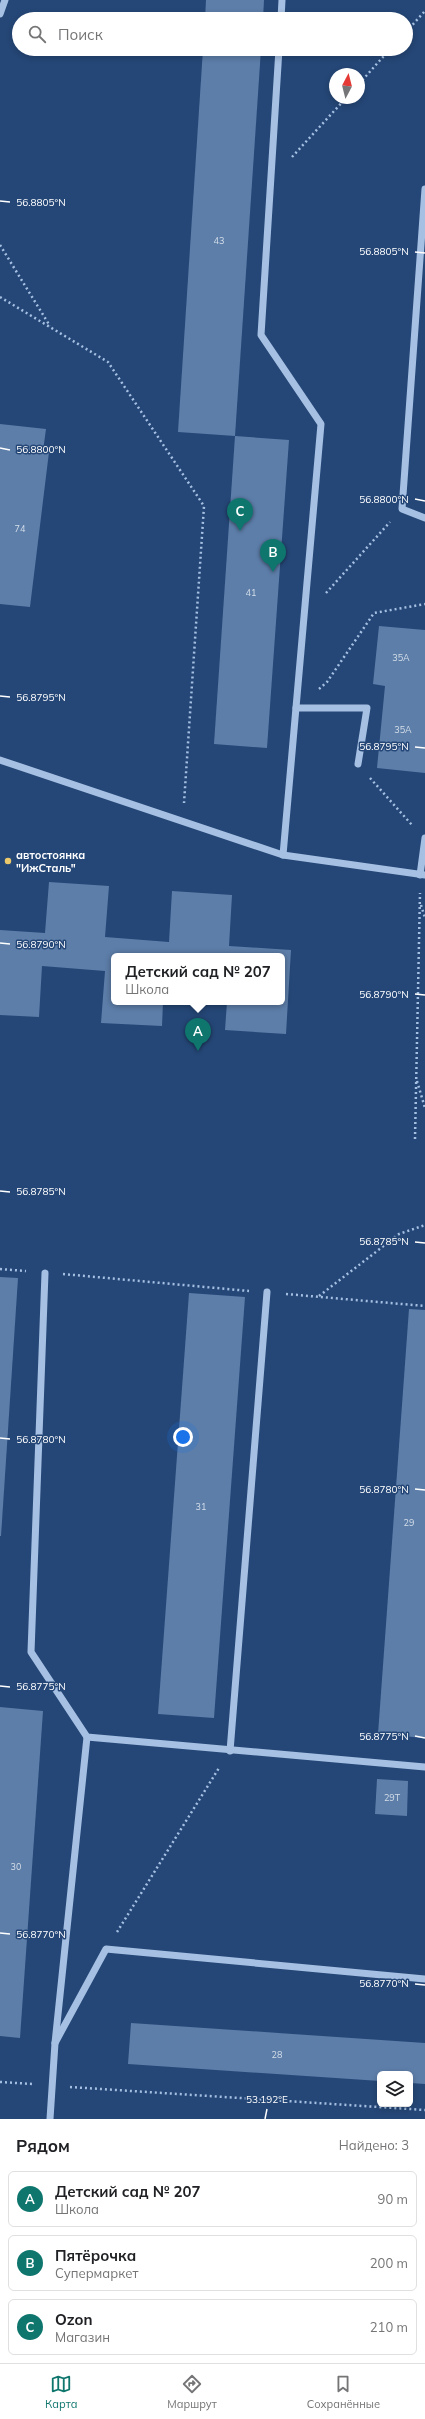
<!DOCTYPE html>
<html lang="ru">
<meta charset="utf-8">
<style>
:root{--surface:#fff;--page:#f6f6f6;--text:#202124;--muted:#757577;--line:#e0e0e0;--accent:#0f766e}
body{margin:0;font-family:Mulish,sans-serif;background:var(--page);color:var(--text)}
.controls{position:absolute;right:12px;bottom:12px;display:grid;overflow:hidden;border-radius:6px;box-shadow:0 2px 6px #0003}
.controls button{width:36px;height:36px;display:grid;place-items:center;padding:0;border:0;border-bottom:1px solid var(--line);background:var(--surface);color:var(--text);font:20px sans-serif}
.compass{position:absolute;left:329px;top:68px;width:36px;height:36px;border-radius:50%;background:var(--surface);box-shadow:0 2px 6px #0003;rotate:7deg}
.you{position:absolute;left:183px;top:1437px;width:14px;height:14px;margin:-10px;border:3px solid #fff;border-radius:50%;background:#1a73e8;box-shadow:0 0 0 6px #1a73e833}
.badge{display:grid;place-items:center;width:26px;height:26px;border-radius:50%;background:var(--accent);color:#fff;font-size:13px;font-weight:700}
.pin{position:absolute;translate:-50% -33px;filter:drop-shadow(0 1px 2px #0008)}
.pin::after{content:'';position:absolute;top:21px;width:14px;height:12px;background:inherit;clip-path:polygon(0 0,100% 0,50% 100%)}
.popup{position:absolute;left:111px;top:953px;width:174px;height:52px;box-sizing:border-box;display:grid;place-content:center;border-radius:6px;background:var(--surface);filter:drop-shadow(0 1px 3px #0005);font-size:13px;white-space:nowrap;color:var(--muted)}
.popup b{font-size:15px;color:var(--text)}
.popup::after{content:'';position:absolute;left:50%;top:100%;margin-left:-8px;border:8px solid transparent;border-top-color:var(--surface)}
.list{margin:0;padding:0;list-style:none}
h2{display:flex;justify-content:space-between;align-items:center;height:52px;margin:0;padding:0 16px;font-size:17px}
h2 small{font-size:13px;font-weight:400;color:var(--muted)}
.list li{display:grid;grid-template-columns:26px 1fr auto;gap:12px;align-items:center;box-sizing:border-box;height:56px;margin:0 8px 8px;padding:0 8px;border:1px solid var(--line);border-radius:6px}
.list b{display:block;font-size:15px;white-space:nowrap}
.list p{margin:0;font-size:13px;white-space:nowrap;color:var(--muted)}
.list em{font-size:13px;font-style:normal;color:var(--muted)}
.icon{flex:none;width:22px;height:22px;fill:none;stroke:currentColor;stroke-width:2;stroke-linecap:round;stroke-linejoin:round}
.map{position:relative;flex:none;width:425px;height:2119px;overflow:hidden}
.search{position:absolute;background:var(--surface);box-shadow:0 2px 6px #0003;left:12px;right:12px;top:12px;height:44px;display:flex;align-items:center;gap:10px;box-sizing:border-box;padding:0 14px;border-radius:22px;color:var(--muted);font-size:15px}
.sheet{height:244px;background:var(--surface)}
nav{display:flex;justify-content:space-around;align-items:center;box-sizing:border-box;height:56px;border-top:1px solid var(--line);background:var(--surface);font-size:11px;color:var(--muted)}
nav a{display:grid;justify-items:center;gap:2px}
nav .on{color:var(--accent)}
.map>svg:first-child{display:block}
</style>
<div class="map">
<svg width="425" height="2119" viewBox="0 0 425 2119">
<rect width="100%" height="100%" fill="#254777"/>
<g fill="#5d7ea9">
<path d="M206 0H264L263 19H205Z"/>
<path d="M203 49H261L235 436 178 432Z"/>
<path d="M0 424 46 429 43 451 49 452 30 607 0 604Z"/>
<path d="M235 436 289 440 267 748 214 744Z"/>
<path d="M379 626 425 630V773L377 768 385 686 373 684Z"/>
<path d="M49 882 109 886 105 937 169 942 172 891 232 895 229 946 291 950 286 1034 225 1030 227 1002H282V956H114V1002H163L162 1026 101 1023 105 971 42 966 39 1017 0 1015V930L45 933Z"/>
<path d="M0 1277 18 1278 1 1536H0Z"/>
<path d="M189 1293 245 1297 214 1718 158 1714Z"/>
<path d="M409 1309 425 1310V1738L378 1734Z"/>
<path d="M0 1707 43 1711 20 2038 0 2036Z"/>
<path d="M377 1779 408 1781 407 1816 375 1814Z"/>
<path d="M131 2023 425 2043V2084L410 2083V2074H380V2081L128 2064Z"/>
</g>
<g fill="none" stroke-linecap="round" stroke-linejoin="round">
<g stroke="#a6c0e3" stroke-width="2.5" stroke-dasharray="2 3" stroke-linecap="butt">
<path d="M406 32 425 11"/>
<path d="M359 84 390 49"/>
<path d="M292 157 346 98"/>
<path d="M0 245 50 326"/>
<path d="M0 297 108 362 204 506 184 803"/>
<path d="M326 593 390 522"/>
<path d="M319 689 327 682 374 613 425 604"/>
<path d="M370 778 412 825"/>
<path d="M421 905 425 918"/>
<path d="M417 1081 425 1108"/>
<path d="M415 1139 420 893"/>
<path d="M0 1269 26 1271"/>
<path d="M63 1274 249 1291"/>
<path d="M286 1294 425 1306"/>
<path d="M319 1296 399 1234 425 1225"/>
<path d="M117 1932 219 1768"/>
<path d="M0 2082 33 2084"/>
<path d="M70 2087 425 2110"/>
</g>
<g stroke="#a6c0e3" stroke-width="7">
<path d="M0 14 5 0"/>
<path d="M281 19 282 0"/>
<path d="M279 49 261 335 321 424 283 855"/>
<path d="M425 189 402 509 425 518"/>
<path d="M296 708H367L358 764"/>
<path d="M0 760 283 855 425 875"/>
<path d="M420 875 425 838"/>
<path d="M45 1273 31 1652 87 1737 425 1767"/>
<path d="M230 1751 267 1292"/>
<path d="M55 2043 106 1949 425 1979"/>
<path d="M50 2119 55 2043 87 1737"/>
</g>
</g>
<path fill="none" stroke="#fff" stroke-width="1.5" d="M0 201 10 202M415 252 425 253M0 448 10 450M415 499 425 501M0 696 10 697M415 747 425 748M0 943 10 944M415 994 425 995M0 1191 10 1192M415 1242 425 1243M0 1438 10 1439M415 1489 425 1490M0 1686 10 1687M415 1736 425 1738M0 1933 10 1934M415 1984 425 1985M265 2119 267 2109"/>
<circle fill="#ecc96b" stroke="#254777" stroke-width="1.5" cx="8" cy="861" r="4"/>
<g text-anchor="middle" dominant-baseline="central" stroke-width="3" stroke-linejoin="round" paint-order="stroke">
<g font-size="9" fill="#d6dfea">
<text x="219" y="240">43</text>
<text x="20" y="528">74</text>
<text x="251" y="592">41</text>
<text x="401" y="657">35А</text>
<text x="403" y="729">35А</text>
<text x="201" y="1506">31</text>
<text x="409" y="1522">29</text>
<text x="392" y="1797">29Т</text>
<text x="16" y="1866">30</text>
<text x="277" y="2054">28</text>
</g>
<g font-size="11" font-weight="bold" fill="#fff" stroke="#254777" text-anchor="start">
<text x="16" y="855">автостоянка<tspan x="16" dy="13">"ИжСталь"</tspan></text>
</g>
</g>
<g font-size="10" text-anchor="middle" fill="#fff" stroke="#254777" stroke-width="3" stroke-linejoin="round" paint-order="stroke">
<text x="41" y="206">56.8805°N</text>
<text x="384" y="255">56.8805°N</text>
<text x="41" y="453">56.8800°N</text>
<text x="384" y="503">56.8800°N</text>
<text x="41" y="701">56.8795°N</text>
<text x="384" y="750">56.8795°N</text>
<text x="41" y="948">56.8790°N</text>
<text x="384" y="998">56.8790°N</text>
<text x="41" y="1195">56.8785°N</text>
<text x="384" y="1245">56.8785°N</text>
<text x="41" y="1443">56.8780°N</text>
<text x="384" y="1493">56.8780°N</text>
<text x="41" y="1690">56.8775°N</text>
<text x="384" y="1740">56.8775°N</text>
<text x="41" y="1938">56.8770°N</text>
<text x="384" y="1987">56.8770°N</text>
<text x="267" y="2103">53.192°E</text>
</g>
</svg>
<div class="controls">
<button><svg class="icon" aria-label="layers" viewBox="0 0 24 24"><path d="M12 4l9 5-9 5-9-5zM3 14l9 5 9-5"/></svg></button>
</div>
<svg class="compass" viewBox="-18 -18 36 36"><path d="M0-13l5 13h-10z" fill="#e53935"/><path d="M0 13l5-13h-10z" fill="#757577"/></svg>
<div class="you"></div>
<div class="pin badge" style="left:198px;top:1051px">A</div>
<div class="popup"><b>Детский сад № 207</b>Школа</div>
<div class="pin badge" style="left:273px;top:572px">B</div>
<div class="pin badge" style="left:240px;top:531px">C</div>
<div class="search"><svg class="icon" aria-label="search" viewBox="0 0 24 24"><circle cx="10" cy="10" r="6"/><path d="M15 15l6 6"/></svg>Поиск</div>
</div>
<section class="sheet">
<h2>Рядом<small>Найдено: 3</small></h2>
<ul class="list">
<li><span class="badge">A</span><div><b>Детский сад № 207</b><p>Школа</p></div><em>90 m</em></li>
<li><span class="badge">B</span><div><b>Пятёрочка</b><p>Супермаркет</p></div><em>200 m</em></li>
<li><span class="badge">C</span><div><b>Ozon</b><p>Магазин</p></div><em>210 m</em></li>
</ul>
</section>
<nav>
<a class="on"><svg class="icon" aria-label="map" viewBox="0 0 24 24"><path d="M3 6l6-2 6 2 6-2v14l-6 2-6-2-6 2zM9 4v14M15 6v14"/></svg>Карта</a>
<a><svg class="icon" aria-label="directions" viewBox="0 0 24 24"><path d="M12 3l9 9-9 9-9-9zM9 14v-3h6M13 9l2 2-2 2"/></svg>Маршрут</a>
<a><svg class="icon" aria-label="saved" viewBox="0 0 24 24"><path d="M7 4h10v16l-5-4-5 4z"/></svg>Сохранённые</a>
</nav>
